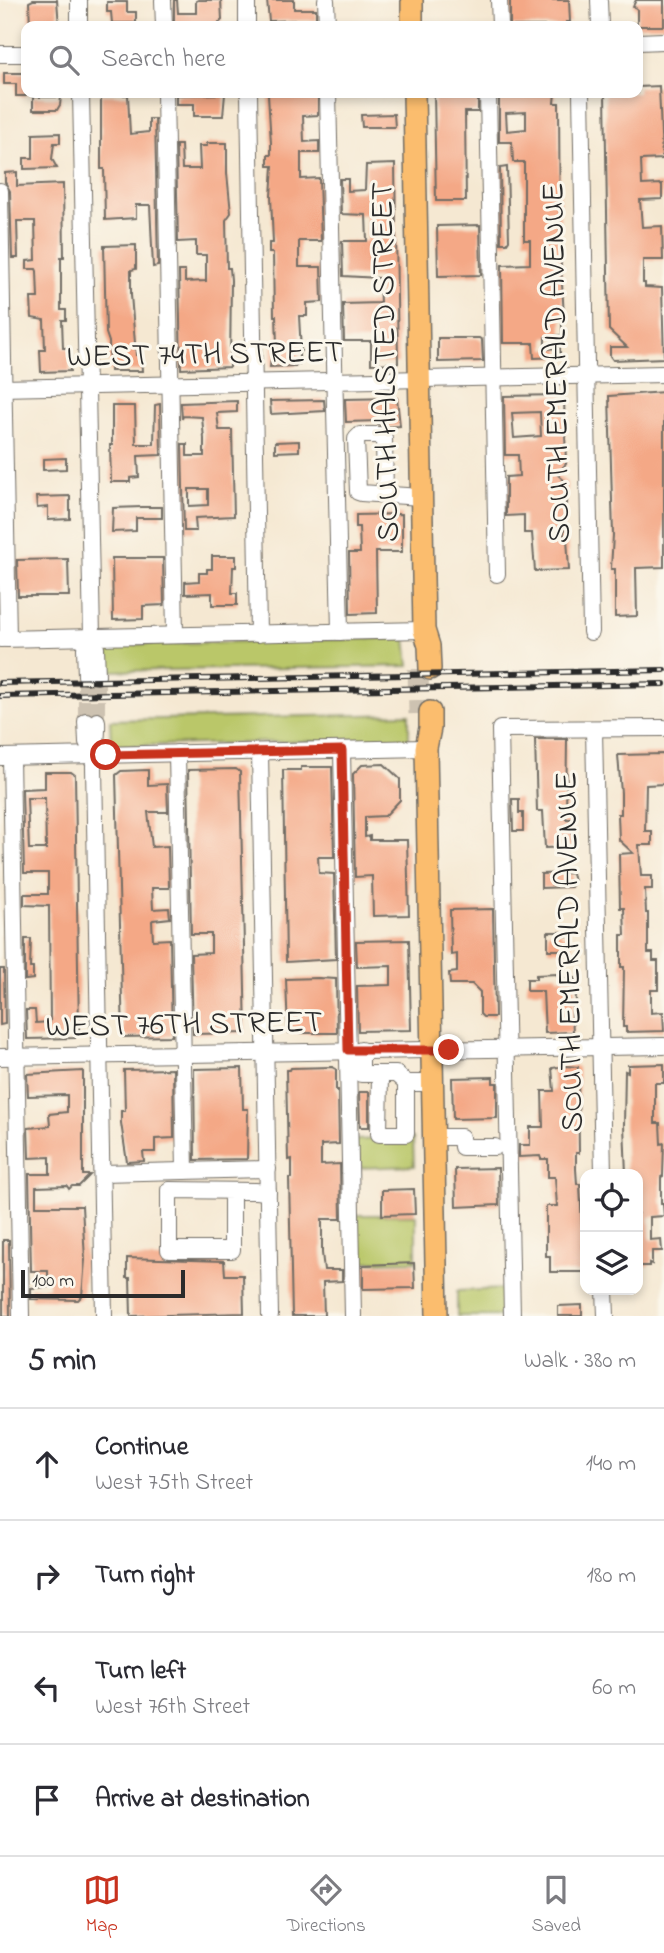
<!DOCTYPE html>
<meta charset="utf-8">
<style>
:root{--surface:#fff;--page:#f2f2f3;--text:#2b2b33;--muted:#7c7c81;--line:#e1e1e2;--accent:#c8321e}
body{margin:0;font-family:"Indie Flower",sans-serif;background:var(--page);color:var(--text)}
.controls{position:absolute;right:21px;bottom:21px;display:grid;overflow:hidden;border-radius:14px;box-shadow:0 4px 10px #0003}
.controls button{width:63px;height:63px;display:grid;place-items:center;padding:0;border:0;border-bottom:2px solid var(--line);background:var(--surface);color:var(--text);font:35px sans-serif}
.scale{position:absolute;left:21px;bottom:18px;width:164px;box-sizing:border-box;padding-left:7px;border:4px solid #2b2b2b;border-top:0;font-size:19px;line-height:24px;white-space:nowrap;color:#2b2b2b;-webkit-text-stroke:5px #fbf7ec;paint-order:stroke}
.stop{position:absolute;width:21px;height:21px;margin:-16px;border:5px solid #c8321e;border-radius:50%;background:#fff}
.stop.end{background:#c8321e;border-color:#fff;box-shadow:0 2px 7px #0008}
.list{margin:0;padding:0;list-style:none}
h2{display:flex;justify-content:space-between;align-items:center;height:91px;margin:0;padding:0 28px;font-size:30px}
h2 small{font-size:23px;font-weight:400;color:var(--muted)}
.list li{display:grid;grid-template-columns:46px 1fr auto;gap:21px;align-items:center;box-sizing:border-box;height:112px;padding:0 28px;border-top:2px solid var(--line)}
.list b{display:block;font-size:26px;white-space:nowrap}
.list p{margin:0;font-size:23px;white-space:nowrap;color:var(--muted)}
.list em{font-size:23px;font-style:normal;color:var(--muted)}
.icon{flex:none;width:38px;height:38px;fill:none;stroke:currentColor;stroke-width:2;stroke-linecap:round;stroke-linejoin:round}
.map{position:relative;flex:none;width:664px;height:1316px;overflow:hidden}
.search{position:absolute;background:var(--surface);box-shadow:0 4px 10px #0003;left:21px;right:21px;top:21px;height:77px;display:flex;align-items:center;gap:18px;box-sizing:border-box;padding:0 24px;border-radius:14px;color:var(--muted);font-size:26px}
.sheet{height:539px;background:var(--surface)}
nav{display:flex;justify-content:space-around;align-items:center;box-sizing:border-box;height:98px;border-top:2px solid var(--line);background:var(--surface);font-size:19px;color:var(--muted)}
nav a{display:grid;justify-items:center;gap:4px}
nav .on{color:var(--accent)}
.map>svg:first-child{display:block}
</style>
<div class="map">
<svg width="664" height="1316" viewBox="0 0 664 1316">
<rect width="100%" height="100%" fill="#fbf7ec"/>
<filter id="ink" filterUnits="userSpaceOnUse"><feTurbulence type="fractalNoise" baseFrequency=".0143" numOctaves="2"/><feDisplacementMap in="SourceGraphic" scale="14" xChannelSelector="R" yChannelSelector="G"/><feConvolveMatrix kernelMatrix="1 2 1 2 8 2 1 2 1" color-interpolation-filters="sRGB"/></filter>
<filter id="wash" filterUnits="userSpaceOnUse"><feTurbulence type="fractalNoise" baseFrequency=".00686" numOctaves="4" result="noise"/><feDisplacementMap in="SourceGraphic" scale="28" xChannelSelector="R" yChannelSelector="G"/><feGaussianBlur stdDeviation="1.57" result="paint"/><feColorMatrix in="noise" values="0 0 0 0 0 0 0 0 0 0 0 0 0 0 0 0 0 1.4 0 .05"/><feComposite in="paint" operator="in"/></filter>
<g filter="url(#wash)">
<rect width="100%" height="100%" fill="#f5e8d2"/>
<g fill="#bac769" stroke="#72794a" stroke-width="2">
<path d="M406 638 409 666 108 671V645Z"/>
<path d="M409 714V739L111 746 110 720Z"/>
<path d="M413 1138 414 1166 356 1168 355 1140Z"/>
<path d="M357 1215H416V1261L357 1262Z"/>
<path d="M506 1289V1316H457V1291Z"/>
</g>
<g id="blocks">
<g fill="#f4a886" fill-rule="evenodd">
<path d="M33 0H57L59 26H30L29 2Z"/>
<path d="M174 0H177L178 13H196V1L198 0H221L222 20 216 26H174Z"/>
<path d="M267 0H294V9H316V20L269 21Z"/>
<path d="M510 0H569L570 22H566V26H510Z"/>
<path d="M636 0H664V26H637V9L633 6Z"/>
<path d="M107 2H127V12H136V23H112L111 12H107Z"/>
<path d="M4 73H26V96H16V84H4Z"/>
<path d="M659 86 662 159 641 160 642 185 662 184V199L640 200 642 227 662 226 663 260H643V283H645V287L662 288 664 358 613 360 610 356V347H627L609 330 605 93H638V87Z"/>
<path d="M271 93H318V115L303 116 304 142 319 141V153H301V179L319 178 321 241H299V267H321L322 302 307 303V316H299L301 351 299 352V364H296V366L270 367 273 344H277L276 316H274L273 253H269V243H273L271 196 273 166H268V155H271V143L268 95Z"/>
<path d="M434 93H468V99H478V112H465L466 201H436Z"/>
<path d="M499 93H555L554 103H559L560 250 564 317H562V335L545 337V349L560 348V357L534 358 533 343H503L502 265 530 264V240H524V162H513L512 142H499ZM526 112V129L507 131 506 113Z"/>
<path d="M225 94 223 116H194V104H176V95Z"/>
<path d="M101 95H128L130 134 149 132V119H155L158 266 153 267 150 205H136V218L105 220 104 169H101Z"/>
<path d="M33 97H61L60 105 57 110H33Z"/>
<path d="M394 114 395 127H362L361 115Z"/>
<path d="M60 133V143H54L52 159 57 168 24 169V158H33V134Z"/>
<path d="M207 143H227V173L231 213 226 220 227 268H230L231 280 230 367 181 369 179 271H185V282L206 281V255H196V241L178 242 176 145H181L182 169H200L199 146H207Z"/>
<path d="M395 164 398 363 371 364V341H344L343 304 380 303 379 278 343 276 342 241H367L366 215 341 214 340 179H348V191L365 190 366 165Z"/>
<path d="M507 167 509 240 507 243H501L500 168Z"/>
<path d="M17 172V186L63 184 64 257H61V310H66V320H62L63 348H69L70 371 41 372 40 350H45L44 320 32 318 31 298H38L37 271 36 269H27V261L36 260 35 221H17L18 258H12L10 191 5 182V173Z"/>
<path d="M480 225 481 275 438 276 437 226Z"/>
<path d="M136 245V269L131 270V295L136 355H141L142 371H110L109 342 106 333 104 246Z"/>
<path d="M438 338H479L482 340 483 361 438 362Z"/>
<path d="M664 392V567L636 568 637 616 615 617V569H611L613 535 609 396Z"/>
<path d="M560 395 564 398 566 464 557 474 567 483 566 504H564V538H567L569 570 535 571 532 533H524V515L506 516V477L519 476 518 455H505L504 396ZM540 412 541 436 514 438 512 413Z"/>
<path d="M397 398 400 426 386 427 378 424V421L346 422 345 399Z"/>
<path d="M324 400 325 411 271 414 270 401Z"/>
<path d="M237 401V412L217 413 219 430H232L234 516 195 518 196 531H184L182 444H187V456H204V439L202 417 183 416 182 419 181 403ZM189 489H208V505L189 506Z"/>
<path d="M160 404 161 455 138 456 139 477 130 478V482H111L110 445H112V406H135L136 444H154L155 405Z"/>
<path d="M299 441V451L275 452V442Z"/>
<path d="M66 458V469L43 470V459Z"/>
<path d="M70 496V519L48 520V507L37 508 36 497Z"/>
<path d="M142 507H162V518H136V531L112 532 113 508Z"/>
<path d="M402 514V552H376L377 613 350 614 349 553H360L359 527H356V515Z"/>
<path d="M212 556H236V567H233L232 593H237V605H212V593L185 594V582L199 581V573H207V569H212Z"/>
<path d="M112 558H163L164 605 143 606V619L113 620Z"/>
<path d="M68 559 69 596H18L17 560Z"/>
<path d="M535 739H567L566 819H572L573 847 545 848 543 811H537Z"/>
<path d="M664 754V784L646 785 645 831H652V845H639L641 876H652V889H645L646 913H648V953H653V961H658V990H651V1013L663 1012 664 1031 626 1032V1027H623L624 967H621V935H625L624 908H620L619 854 633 853 619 840 618 814H621V793L618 755Z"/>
<path d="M384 764 400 779V800L385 816 365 817V837L370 836V840H407L409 915 373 916 372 876 355 877 353 774 362 765Z"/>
<path d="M301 767H332L334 857H318L319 873 334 874 336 959 286 962 283 770H301Z"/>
<path d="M236 769 240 772 246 1033 193 1034 191 954 211 953V934H191L188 770Z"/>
<path d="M148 770V785L167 784 168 812H148L152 847 168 846 169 888H152L153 909 169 908 170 918 153 920 152 921 153 940 170 939 172 1036 123 1037 116 775 121 771Z"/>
<path d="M45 772H71L75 775 79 1030H75V1038L27 1039 26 1010H35L36 1023 50 1022 49 906 24 905V894H48V873H24L22 789 45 788ZM27 798H45L46 849H29Z"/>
<path d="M512 799H519V813H523V831H513Z"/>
<path d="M572 873 574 882 571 887 541 888V874Z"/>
<path d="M493 909 495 1017H483L480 1014V992L472 984H450L449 973 457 972V954L451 955 450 910Z"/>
<path d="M548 932H562V936H571L572 950H548Z"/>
<path d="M25 939H31L30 968H33V979L25 980Z"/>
<path d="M409 940 411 1030 358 1031 357 986 391 985V966L357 967 356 941Z"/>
<path d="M0 969H4L5 1024 0 1025Z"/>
<path d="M557 974 558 978H575L576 1002 573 1004 572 1014 573 1032 545 1033 543 991H527V979H536V975Z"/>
<path d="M318 978 336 979 337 1033H288L286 979Z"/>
<path d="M664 1064V1083H655V1123H660L661 1144 664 1143 663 1176 661 1177V1204H663L664 1216 650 1217V1240L661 1239 662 1251H652V1264L649 1263V1266H638V1174H626L624 1125 625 1071 628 1072V1065Z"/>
<path d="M566 1066 578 1067 579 1153H576V1169L577 1184H580L584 1272H550V1256H546V1206H557L555 1177H548V1159H541L540 1156 519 1157V1145H530V1127H543L542 1091H554L552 1068Z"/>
<path d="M332 1067 336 1069V1090H338L339 1144 321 1145V1165L340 1164 341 1219H322V1253L324 1270H342V1281L323 1282 324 1316H292L289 1178H292V1159L288 1160 286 1070H290L291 1068Z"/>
<path d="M242 1068 243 1109H248L247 1159 195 1160 194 1069Z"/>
<path d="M173 1069 174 1138 155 1139V1152H143L144 1161 127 1162 121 1123V1111H125L124 1070Z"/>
<path d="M83 1071V1175H90L79 1186H72L69 1189 67 1186 36 1187V1206H82L85 1260 82 1296 78 1300 31 1299V1288L48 1287V1271H31L29 1174H50V1157L29 1158 28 1128 50 1126 49 1114 67 1112V1095L28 1096 27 1074Z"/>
<path d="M493 1077V1083H497V1118L453 1119 452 1078Z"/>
<path d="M359 1092H369V1127H360Z"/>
<path d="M498 1168 499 1205 456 1207 455 1169Z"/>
<path d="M414 1189 415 1214 382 1215V1190Z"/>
<path d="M3 1240H9L10 1316H3Z"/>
<path d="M127 1258 224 1261 225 1275H243L244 1313 131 1316 130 1278H127Z"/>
<path d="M414 1263 415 1288 363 1289V1265Z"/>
<path d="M582 1305V1316H558V1306Z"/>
</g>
</g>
</g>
<g filter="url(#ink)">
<use href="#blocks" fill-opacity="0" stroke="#726d65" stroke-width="2"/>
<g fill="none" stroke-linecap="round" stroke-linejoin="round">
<g stroke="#cdc2b1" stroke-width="16" stroke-dasharray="16 8" stroke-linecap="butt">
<path d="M86 676V721"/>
<path d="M97 676V721"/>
</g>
<path stroke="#cdc2b1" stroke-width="21" stroke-dasharray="21 10" stroke-linecap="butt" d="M418 669 419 714"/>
<defs>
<g id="minor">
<path d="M79 0V26"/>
<path d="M163 0 164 26"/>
<path d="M247 0V26"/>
<path d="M326 0 327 26"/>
<path d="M499 0 500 26"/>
<path d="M599 0 600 26"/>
<path d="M638 42 664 41"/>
<path d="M0 54H26"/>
<path d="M81 93 92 637 96 648 97 676"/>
<path d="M165 93 175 635"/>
<path d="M249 93 258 634"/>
<path d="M328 93 340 632"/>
<path d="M488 93 497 574"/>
<path d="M581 93 591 632"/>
<path d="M0 191 8 639"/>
<path d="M0 388 664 374"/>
<path d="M385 495 384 438 380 435H360L356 439 358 492 361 493 421 497"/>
<path d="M0 639 424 630"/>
<path d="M86 676 85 648 92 637"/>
<path d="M86 721 87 742 93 753"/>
<path d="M97 721C98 737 94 751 94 767L104 1316"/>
<path d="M594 729 603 1174"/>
<path d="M342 750 353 1316"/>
<path d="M260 752 270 1316"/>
<path d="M177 753 185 1171"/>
<path d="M1 757 426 748"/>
<path d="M11 757 21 1316"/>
<path d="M361 1050V1074H396L406 1083H433"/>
<path d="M0 1057 664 1046"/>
<path d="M380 1074 379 1134H406V1083"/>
<path d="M433 1137H461L462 1147H495"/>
<path d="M102 1173 268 1169"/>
<path d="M232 1191V1250H169V1190L255 1191 268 1192"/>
<path d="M605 1290 606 1316"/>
<path d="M512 1316 500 729 664 728"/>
</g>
<g id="major">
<path d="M412 0V26"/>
<path d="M414 93 424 630 429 646 430 669"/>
<path d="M430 712V728L426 748 437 1316"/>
</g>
</defs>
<use href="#minor" stroke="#726d65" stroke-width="18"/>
<use href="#major" stroke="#726d65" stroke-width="24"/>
<use href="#minor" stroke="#fff" stroke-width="16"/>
<use href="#major" stroke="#fbbd6e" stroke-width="21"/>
<defs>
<g id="rail">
<path d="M0 683 664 670"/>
<path d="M0 696 664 684"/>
</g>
</defs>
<use href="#rail" stroke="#2b2b2b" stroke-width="6"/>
<use href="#rail" stroke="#fbf7ec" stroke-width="3.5" stroke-dasharray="10" stroke-linecap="butt"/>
</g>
</g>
<g fill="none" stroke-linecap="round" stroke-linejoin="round" filter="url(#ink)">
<path stroke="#c8321e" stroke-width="9" d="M106 755 342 750 348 1050H449"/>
</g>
<g text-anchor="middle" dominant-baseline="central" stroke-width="6" stroke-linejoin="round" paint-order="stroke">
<g font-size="32" fill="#2b2b2b" stroke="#fbf7ec">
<text transform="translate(205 356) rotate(-1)">WEST 74TH STREET</text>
<text transform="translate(387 362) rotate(-91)">SOUTH HALSTED STREET</text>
<text transform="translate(558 363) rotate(-91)">SOUTH EMERALD AVENUE</text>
<text transform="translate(571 952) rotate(-91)">SOUTH EMERALD AVENUE</text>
<text transform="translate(184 1026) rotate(-1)">WEST 76TH STREET</text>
</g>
</g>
</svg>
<div class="controls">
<button><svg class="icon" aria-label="locate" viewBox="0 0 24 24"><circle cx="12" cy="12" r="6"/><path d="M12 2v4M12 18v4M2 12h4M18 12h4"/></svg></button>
<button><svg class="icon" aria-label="layers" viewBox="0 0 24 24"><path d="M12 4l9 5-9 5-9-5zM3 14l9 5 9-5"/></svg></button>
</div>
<div class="scale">100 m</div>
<div class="stop" style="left:106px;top:755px"></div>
<div class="stop end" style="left:449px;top:1050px"></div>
<div class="search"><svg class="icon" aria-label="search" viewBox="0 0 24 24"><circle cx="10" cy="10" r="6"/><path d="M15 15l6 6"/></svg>Search here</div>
</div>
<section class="sheet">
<h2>5 min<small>Walk · 380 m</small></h2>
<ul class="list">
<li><svg class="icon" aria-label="ahead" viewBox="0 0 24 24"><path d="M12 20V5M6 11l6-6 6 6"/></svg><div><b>Continue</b><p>West 75th Street</p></div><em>140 m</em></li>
<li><svg class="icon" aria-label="right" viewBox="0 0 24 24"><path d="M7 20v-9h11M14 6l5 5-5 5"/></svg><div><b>Turn right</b></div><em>180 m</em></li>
<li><svg class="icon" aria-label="left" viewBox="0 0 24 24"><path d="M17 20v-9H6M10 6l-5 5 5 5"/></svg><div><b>Turn left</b><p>West 76th Street</p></div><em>60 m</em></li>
<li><svg class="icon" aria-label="arrive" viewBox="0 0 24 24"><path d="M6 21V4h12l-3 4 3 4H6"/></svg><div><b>Arrive at destination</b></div></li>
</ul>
</section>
<nav>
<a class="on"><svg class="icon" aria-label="map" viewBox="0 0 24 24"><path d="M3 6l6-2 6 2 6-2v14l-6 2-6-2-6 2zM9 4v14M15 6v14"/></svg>Map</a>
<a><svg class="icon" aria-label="directions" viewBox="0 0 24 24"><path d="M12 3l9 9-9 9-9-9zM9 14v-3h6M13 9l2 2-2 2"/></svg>Directions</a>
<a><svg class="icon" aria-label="saved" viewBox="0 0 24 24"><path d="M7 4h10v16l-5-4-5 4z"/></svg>Saved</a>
</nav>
